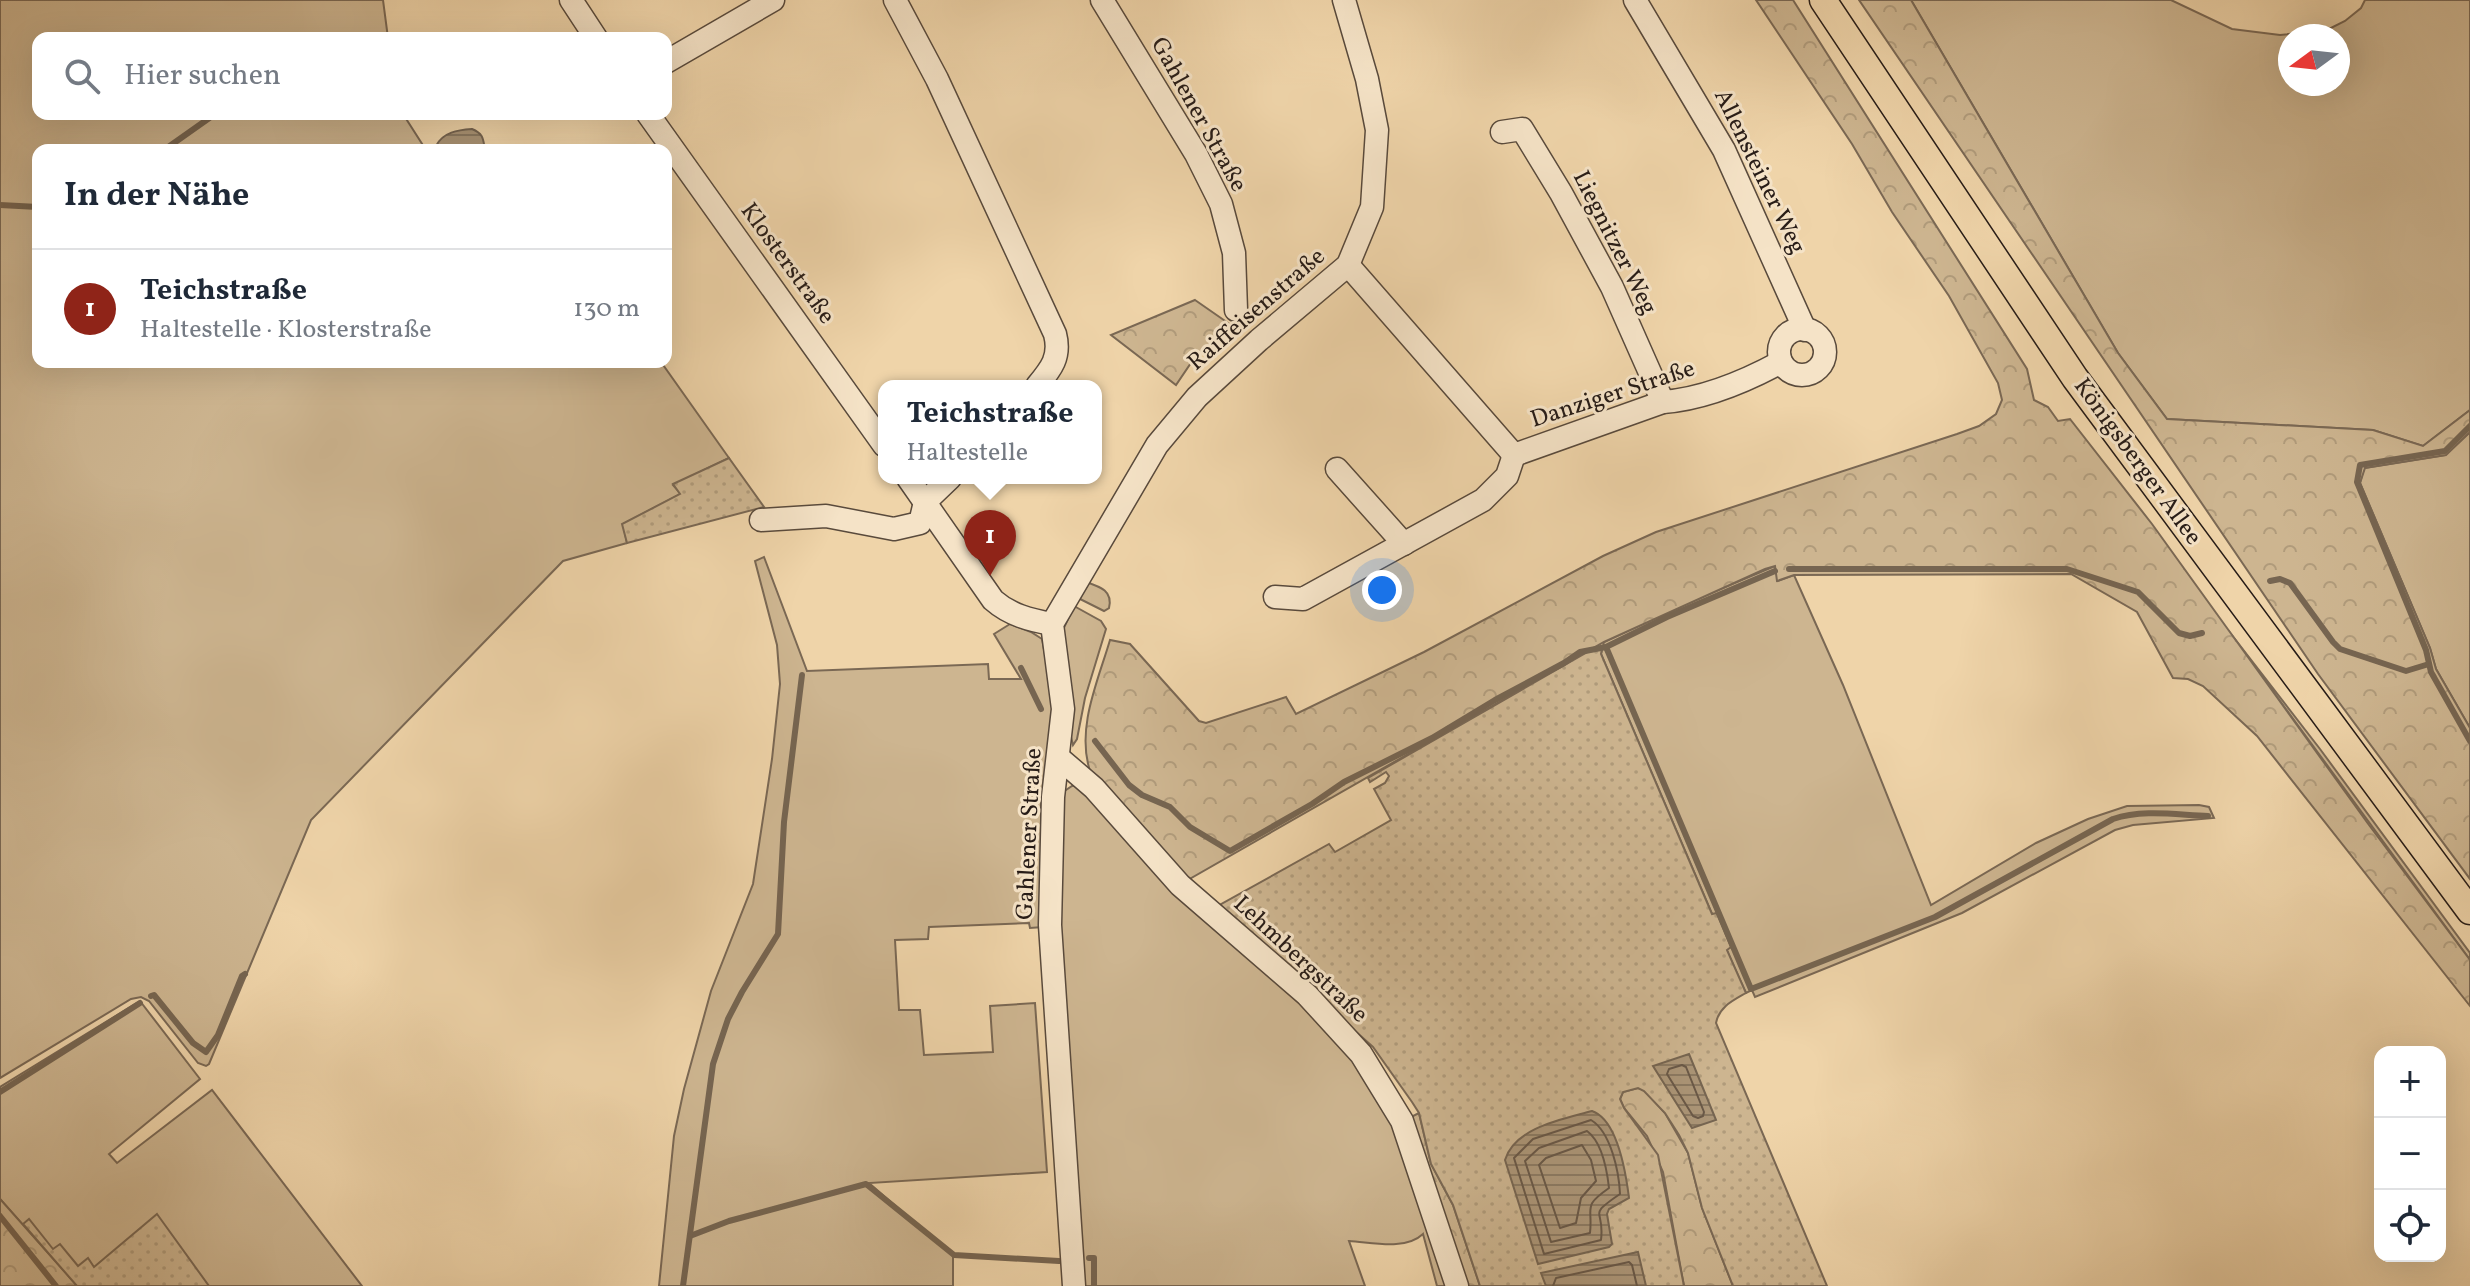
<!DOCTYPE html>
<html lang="de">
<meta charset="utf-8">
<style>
:root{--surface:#fff;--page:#f2f2f3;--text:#1f2937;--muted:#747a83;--line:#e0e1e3;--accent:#8f2418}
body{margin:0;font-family:Vollkorn,serif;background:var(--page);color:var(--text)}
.controls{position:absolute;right:24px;bottom:24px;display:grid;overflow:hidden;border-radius:16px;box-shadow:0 8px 32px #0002}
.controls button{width:72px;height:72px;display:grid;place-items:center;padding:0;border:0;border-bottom:2px solid var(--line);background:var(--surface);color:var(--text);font:40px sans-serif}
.compass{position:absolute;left:2278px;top:24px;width:72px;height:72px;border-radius:50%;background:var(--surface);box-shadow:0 8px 32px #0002;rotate:255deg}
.you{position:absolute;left:1382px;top:590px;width:28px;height:28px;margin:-20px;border:6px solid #fff;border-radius:50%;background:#1a73e8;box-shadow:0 0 0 12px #1a73e833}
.badge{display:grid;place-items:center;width:52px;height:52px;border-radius:50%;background:var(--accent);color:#fff;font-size:26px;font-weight:700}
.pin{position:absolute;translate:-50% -66px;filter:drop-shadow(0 2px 4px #0008)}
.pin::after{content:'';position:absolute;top:42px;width:28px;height:24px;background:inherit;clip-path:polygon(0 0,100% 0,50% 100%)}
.popup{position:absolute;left:878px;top:380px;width:224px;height:104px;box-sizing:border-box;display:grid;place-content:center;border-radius:16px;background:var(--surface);filter:drop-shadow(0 2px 6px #0005);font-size:26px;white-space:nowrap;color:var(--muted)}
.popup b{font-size:30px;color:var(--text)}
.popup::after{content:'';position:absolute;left:50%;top:100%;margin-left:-16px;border:16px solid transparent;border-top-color:var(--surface)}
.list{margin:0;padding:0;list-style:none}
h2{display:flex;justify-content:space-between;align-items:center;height:104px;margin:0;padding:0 32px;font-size:34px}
h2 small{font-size:26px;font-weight:400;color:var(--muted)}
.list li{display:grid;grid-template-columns:52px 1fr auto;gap:24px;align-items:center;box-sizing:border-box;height:120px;padding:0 32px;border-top:2px solid var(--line)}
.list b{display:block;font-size:30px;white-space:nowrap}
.list p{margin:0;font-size:26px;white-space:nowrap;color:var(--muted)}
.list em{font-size:26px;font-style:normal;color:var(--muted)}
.icon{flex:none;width:44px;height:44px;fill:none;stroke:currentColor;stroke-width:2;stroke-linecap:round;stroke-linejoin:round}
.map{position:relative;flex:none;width:2470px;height:1286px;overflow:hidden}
.search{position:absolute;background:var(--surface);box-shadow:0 8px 32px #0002;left:32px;top:32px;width:640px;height:88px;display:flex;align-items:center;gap:20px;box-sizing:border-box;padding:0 28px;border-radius:16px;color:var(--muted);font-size:30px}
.panel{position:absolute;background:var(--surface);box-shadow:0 8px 32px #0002;left:32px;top:144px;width:640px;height:224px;border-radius:16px}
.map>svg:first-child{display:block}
</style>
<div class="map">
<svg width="2470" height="1286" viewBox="0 0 2470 1286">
<defs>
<pattern id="forest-crowns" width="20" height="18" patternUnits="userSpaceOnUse" patternTransform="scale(2)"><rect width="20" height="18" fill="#cdb590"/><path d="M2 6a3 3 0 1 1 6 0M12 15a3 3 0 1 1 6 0" fill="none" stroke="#b09b7b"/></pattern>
<pattern id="garden-dots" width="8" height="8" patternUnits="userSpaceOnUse" patternTransform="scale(2)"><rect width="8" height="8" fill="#cdb590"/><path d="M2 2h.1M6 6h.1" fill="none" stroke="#b09b7b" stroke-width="1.8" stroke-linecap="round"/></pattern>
<pattern id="water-rules" width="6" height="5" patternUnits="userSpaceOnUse" patternTransform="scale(2)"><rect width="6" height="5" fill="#ab9577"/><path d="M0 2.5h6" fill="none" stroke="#8b7961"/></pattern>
</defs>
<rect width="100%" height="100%" fill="#efd4a9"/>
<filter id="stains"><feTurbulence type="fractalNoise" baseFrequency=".0025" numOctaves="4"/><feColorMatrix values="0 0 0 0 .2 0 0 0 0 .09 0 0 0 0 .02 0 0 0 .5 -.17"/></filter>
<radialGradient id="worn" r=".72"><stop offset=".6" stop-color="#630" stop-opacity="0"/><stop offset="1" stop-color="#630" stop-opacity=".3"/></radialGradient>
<g fill="#cdb590" stroke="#7a6854" stroke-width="2" fill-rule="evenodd">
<path d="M0 0H383L388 38H38V114H403L426 150H38V362H661L729 458 673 485 681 494 623 524 627 543 563 561 311 820 209 1064 206 1066 198 1063 149 1001 141 997 131 999 0 1078Z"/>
<path d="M1911 0H2171L2232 29 2280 35 2327 30 2345 21 2361 8 2365 0H2470V410L2423 446 2373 430 2167 419 2118 353ZM2290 36H2338V84H2290Z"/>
<path d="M2470 432V728L2436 669 2430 648 2360 483 2364 468 2445 455Z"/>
<path d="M764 557 807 671 988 664 989 679H1021L994 634 1010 624 1031 632 1042 639 1051 686 1053 717 1041 806 1043 927 1030 928 1029 923 929 927 928 939 895 940 899 1010H920L924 1055 993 1052 990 1006 1035 1003 1047 1172 869 1183 953 1256V1286H659L674 1136 684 1089 711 991 753 884 772 759 780 684 777 645 755 561Z"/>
<path d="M1775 566 1778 581 1794 575 1843 685 1931 905 2036 843 2088 819 2127 806 2199 805 2209 807 2214 818 2133 825 2115 830 1962 913 1755 997 1752 990 1746 993 1726 949 1731 947 1717 914H1712L1601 654 1604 642 1668 611Z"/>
<path d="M1086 582C1101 587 1113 591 1109 608L1104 611 1078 598Z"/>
<path d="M1074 606 1101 621 1106 629 1085 698 1077 739 1073 745 1069 729 1062 632Z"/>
<path d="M2228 630 2320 749 2470 953V960Z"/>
<path d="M1078 785 1342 1043 1394 1122 1450 1286H1437L1423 1234C1405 1251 1371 1242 1349 1241L1365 1286H1084L1059 911 1063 792 1072 786Z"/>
<path d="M140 1001 200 1079 109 1154 117 1163 212 1090 362 1286H77L0 1199V1087Z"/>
</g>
<g fill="url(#forest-crowns)" stroke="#7a6854" stroke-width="2">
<path d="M1756 0H1793L2027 369 2034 400 2048 407 2058 421 2070 419 2152 524 2369 825 2470 960V1006L2257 736 2203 686 2188 679 2173 678 2137 612 2071 574 1794 575 1777 581 1775 566 1765 569 1604 642 1186 881 1090 771C1076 728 1098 681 1110 640L1130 644 1199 721 1206 723 1286 697 1296 714 1424 652 1603 556 1656 532 1957 434 1979 426 1996 414 2002 400 1998 383 1949 296 1892 212 1852 144Z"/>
<path d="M1859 0H1911L2118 353 2167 419 2373 430 2423 446 2470 410V432L2446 455 2365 468 2360 483 2430 648 2436 669 2470 728V879L2318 674Z"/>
<path d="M1195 300 1231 325 1195 357 1176 385 1111 335Z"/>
<path d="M1638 1088 1644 1090 1665 1113 1688 1153 1702 1208 1733 1286H1684L1663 1172 1647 1136 1624 1108 1620 1099 1623 1092Z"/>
<path d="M1419 1113 1431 1164 1453 1205 1480 1286H1461L1407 1119Z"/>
<path d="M0 1199 72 1280 77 1286H0Z"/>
</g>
<g fill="url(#garden-dots)" stroke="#7a6854" stroke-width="2">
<path d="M729 458 764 507 627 543 622 524 680 494 673 484Z"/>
<path d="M1602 649 1601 654 1712 914 1717 913 1731 947 1727 950 1746 993C1732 1001 1719 1007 1716 1023L1827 1286H1733L1702 1208 1688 1153 1679 1135 1665 1113 1644 1091 1638 1088 1623 1092 1620 1099 1624 1108 1658 1155 1684 1286H1480L1453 1205 1431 1164 1419 1113 1412 1102 1373 1047 1216 907 1329 844 1335 852 1391 820 1374 789 1385 783 1389 776 1386 772 1370 782 1368 778 1591 650Z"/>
<path d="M157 1214 209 1286H77L23 1224 29 1219 53 1249 60 1244 78 1266 88 1258 94 1267Z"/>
</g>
<g fill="url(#water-rules)" stroke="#766551" stroke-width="2">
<path d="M472 129C484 134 483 139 485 150H437L436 146C443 132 458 130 472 129Z"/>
<path d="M1689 1054 1716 1120 1692 1128 1653 1066Z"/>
<path d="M1592 1111C1618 1120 1626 1174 1629 1198L1609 1209 1607 1214 1612 1244 1609 1247 1538 1264 1505 1160C1515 1127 1564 1119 1592 1111Z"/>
<path d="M1638 1252 1646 1286H1546L1541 1273Z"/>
</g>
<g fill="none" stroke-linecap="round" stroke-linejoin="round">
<g stroke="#695847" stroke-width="2">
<path d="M1682 1065 1686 1067 1704 1112 1703 1116 1698 1118 1693 1116 1667 1074 1669 1069Z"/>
<path d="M1591 1120C1611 1132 1619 1172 1620 1194 1586 1217 1605 1208 1601 1240L1544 1254 1514 1158 1533 1139Z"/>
<path d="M1587 1131C1602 1142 1607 1170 1609 1188 1582 1207 1593 1206 1590 1233L1551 1242 1525 1161 1539 1148Z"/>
<path d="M1582 1145 1591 1160 1596 1181 1581 1198 1576 1223 1560 1228 1539 1165 1546 1158Z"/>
<path d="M1553 1286 1556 1278 1629 1262 1632 1265 1637 1286"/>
</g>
<g stroke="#766551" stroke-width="6">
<path d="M164 150 215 114"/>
<path d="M0 205 38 207"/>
<path d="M2470 426 2445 451 2360 465 2357 482 2426 650 2431 672 2470 741"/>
<path d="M1789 569H2067L2138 592 2179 633 2190 636 2202 633"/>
<path d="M2270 581 2280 579 2290 583 2333 642 2340 649 2406 671 2429 664"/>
<path d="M1606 647 1751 989 1935 917 2113 819C2143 809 2177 815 2208 816"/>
<path d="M1021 668 1041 709"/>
<path d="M1095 741 1129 785 1142 795 1170 807 1190 827 1230 851 1312 804 1344 782 1432 738 1495 700 1564 663 1580 652 1606 647 1667 617 1775 571"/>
<path d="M151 996 154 995 193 1043 206 1052 218 1035 242 976 245 974"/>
<path d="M0 1092 140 1003"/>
<path d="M0 1216 56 1286"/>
<path d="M690 1236 729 1221 866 1184 954 1255 1059 1261"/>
<path d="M1089 1258H1094V1286"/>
<path d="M683 1286 713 1064 728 1019 742 992 778 934 784 822 802 675"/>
</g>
<defs>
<g id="minor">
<path d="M571 0 596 38"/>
<path d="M895 0 937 79 1055 334C1061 357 1051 369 1037 386"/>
<path d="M1102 0 1196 154 1221 204 1234 253 1236 310"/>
<path d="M1635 0 1724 150 1805 330"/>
<path d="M666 62 773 0"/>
<path d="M648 114 884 445"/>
<path d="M1502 132 1522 129 1561 193 1612 287 1663 402"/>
<path d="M1348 265 1514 455 1663 402C1704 399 1746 381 1781 362"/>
<circle cx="1802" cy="352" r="23"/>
<path d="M1337 469 1404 544"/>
<path d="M908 478 993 600C1010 615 1030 620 1052 624"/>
<path d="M761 520 826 516 894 529 920 523 925 502 950 478"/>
<path d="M1275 597 1303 599 1483 500 1507 476 1514 455"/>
<path d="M1059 758 1094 788 1180 885 1307 995 1361 1054 1402 1121 1457 1286"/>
<path d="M1074 1286 1050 925 1053 797 1063 709 1052 624 1157 445 1197 397 1259 340 1348 265 1372 207 1377 130 1367 79 1344 0"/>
</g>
<path id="major" d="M1823 0 2075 378 2470 911"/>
</defs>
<use href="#minor" stroke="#594a3c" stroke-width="25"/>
<use href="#major" stroke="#271c17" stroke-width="29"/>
<use href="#minor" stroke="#f5e3c7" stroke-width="22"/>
<use href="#major" stroke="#efd4a9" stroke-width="26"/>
</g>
<g text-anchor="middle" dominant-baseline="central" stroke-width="6" stroke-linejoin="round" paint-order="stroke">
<g font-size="24" fill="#271c17" stroke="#f5e3c7">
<text transform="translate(1198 115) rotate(61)">Gahlener Straße</text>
<text transform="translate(1759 172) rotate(64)">Allensteiner Weg</text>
<text transform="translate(1614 243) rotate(63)">Liegnitzer Weg</text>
<text transform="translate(787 264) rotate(54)">Klosterstraße</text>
<text transform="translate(1257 310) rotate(-41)">Raiffeisenstraße</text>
<text transform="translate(1613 395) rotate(-18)">Danziger Straße</text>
<text transform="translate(2137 462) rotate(54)">Königsberger Allee</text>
<text transform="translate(1030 834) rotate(-87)">Gahlener Straße</text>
<text transform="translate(1300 960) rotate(43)">Lehmbergstraße</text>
</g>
</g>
<rect width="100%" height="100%" filter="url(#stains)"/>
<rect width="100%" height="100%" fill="url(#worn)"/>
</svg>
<div class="controls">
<button>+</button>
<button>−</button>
<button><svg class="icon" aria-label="locate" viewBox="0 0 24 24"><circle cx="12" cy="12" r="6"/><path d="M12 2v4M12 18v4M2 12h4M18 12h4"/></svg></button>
</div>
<svg class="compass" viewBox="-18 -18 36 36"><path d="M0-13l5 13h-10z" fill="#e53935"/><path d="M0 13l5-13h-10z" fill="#747a83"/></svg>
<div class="you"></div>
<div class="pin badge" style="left:990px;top:576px">1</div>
<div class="popup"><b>Teichstraße</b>Haltestelle</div>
<div class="search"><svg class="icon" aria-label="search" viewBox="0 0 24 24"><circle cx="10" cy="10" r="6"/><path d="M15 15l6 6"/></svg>Hier suchen</div>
<section class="panel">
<h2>In der Nähe<small></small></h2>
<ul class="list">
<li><span class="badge">1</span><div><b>Teichstraße</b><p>Haltestelle · Klosterstraße</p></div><em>130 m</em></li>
</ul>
</section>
</div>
